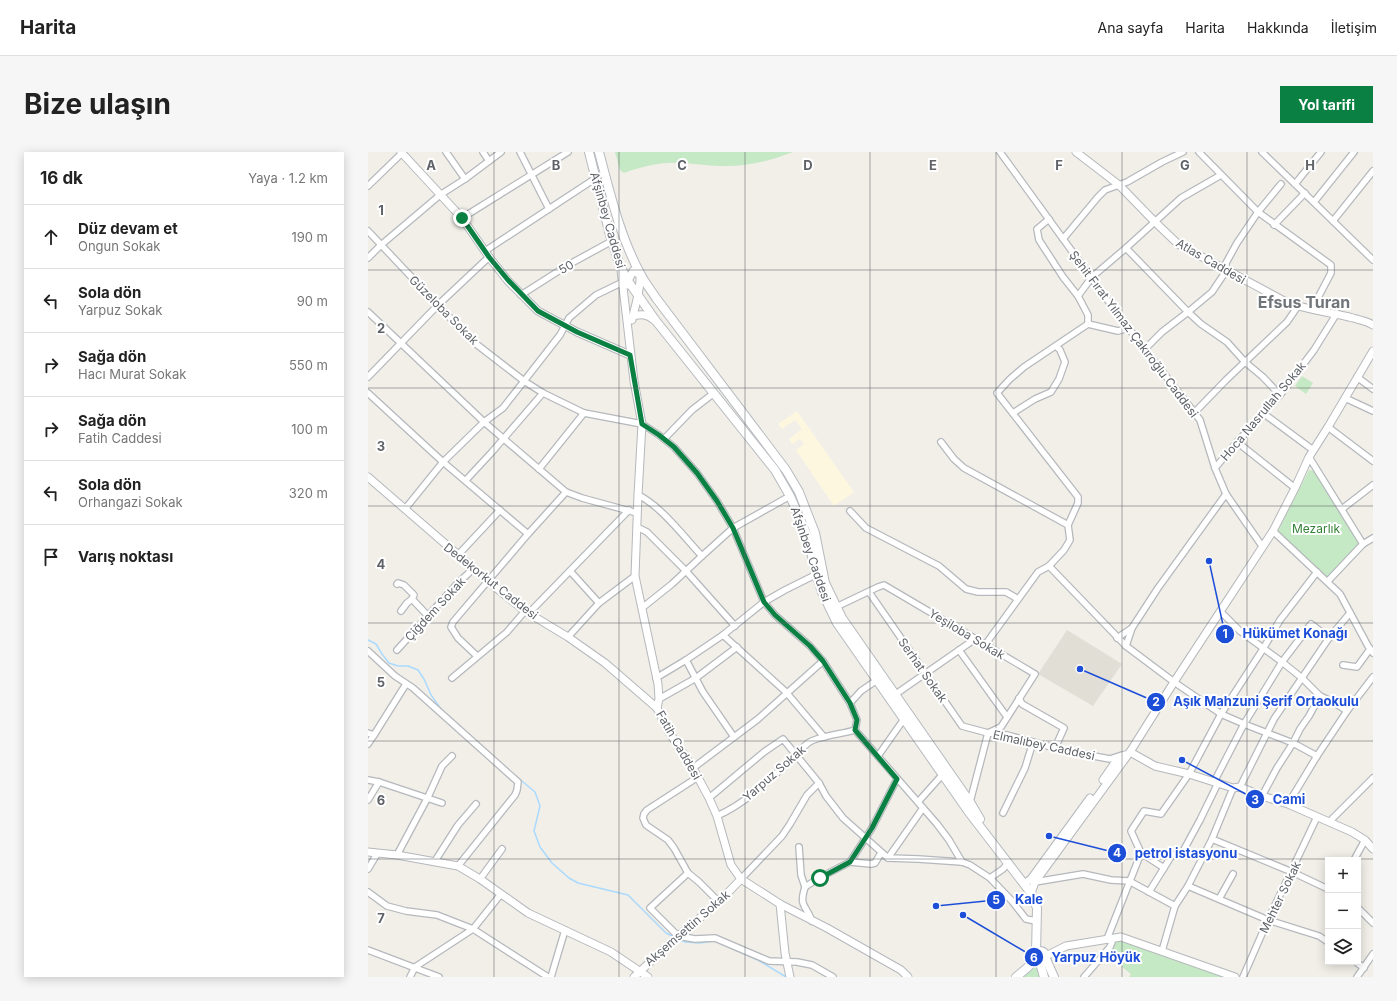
<!DOCTYPE html>
<html lang="tr">
<meta charset="utf-8">
<style>
:root{--surface:#fff;--page:#f6f6f6;--text:#222;--muted:#767676;--line:#e0e0e0;--accent:#0b8043}
body{margin:0;font-family:Inter,sans-serif;background:var(--page);color:var(--text)}
.controls{position:absolute;right:12px;bottom:12px;display:grid;overflow:hidden;border-radius:0px;box-shadow:0 2px 10px #0003}
.controls button{width:36px;height:36px;display:grid;place-items:center;padding:0;border:0;border-bottom:1px solid var(--line);background:var(--surface);color:var(--text);font:20px sans-serif}
.stop{position:absolute;width:12px;height:12px;margin:-9px;border:3px solid #0b8043;border-radius:50%;background:#fff}
.stop.end{background:#0b8043;border-color:#fff;box-shadow:0 1px 4px #0008}
.list{margin:0;padding:0;list-style:none}
h2{display:flex;justify-content:space-between;align-items:center;height:52px;margin:0;padding:0 16px;font-size:17px}
h2 small{font-size:13px;font-weight:400;color:var(--muted)}
.list li{display:grid;grid-template-columns:26px 1fr auto;gap:12px;align-items:center;box-sizing:border-box;height:64px;padding:0 16px;border-top:1px solid var(--line)}
.list b{display:block;font-size:15px;white-space:nowrap}
.list p{margin:0;font-size:13px;white-space:nowrap;color:var(--muted)}
.list em{font-size:13px;font-style:normal;color:var(--muted)}
.icon{flex:none;width:22px;height:22px;fill:none;stroke:currentColor;stroke-width:2;stroke-linecap:round;stroke-linejoin:round}
.map{position:relative;flex:none;width:1005px;height:825px;overflow:hidden;border-radius:0px}
header{display:flex;align-items:center;gap:24px;box-sizing:border-box;height:56px;padding:0 20px;background:var(--surface);border-bottom:1px solid var(--line)}
header strong{font-size:19px}
nav{display:flex;gap:22px;margin-inline-start:auto;font-size:14px}
.intro{display:flex;align-items:center;justify-content:space-between;box-sizing:border-box;height:96px;padding:0 24px}
h1{margin:0;font-size:28px}
.button{padding:10px 18px;border-radius:0px;background:var(--accent);color:#fff;font-size:14px;font-weight:700}
main{display:flex;gap:24px;padding:0 24px}
aside{flex:1;background:var(--surface);border-radius:0px;box-shadow:0 2px 10px #0003}
.map>svg:first-child{display:block}
</style>
<header>
<strong>Harita</strong>
<nav><a>Ana sayfa</a><a>Harita</a><a>Hakkında</a><a>İletişim</a></nav>
</header>
<div class="intro"><h1>Bize ulaşın</h1><a class="button">Yol tarifi</a></div>
<main>
<aside>
<h2>16 dk<small>Yaya · 1.2 km</small></h2>
<ul class="list">
<li><svg class="icon" aria-label="ahead" viewBox="0 0 24 24"><path d="M12 20V5M6 11l6-6 6 6"/></svg><div><b>Düz devam et</b><p>Ongun Sokak</p></div><em>190 m</em></li>
<li><svg class="icon" aria-label="left" viewBox="0 0 24 24"><path d="M17 20v-9H6M10 6l-5 5 5 5"/></svg><div><b>Sola dön</b><p>Yarpuz Sokak</p></div><em>90 m</em></li>
<li><svg class="icon" aria-label="right" viewBox="0 0 24 24"><path d="M7 20v-9h11M14 6l5 5-5 5"/></svg><div><b>Sağa dön</b><p>Hacı Murat Sokak</p></div><em>550 m</em></li>
<li><svg class="icon" aria-label="right" viewBox="0 0 24 24"><path d="M7 20v-9h11M14 6l5 5-5 5"/></svg><div><b>Sağa dön</b><p>Fatih Caddesi</p></div><em>100 m</em></li>
<li><svg class="icon" aria-label="left" viewBox="0 0 24 24"><path d="M17 20v-9H6M10 6l-5 5 5 5"/></svg><div><b>Sola dön</b><p>Orhangazi Sokak</p></div><em>320 m</em></li>
<li><svg class="icon" aria-label="arrive" viewBox="0 0 24 24"><path d="M6 21V4h12l-3 4 3 4H6"/></svg><div><b>Varış noktası</b></div></li>
</ul>
</aside>
<div class="map">
<svg width="1005" height="825" viewBox="0 0 1005 825">
<rect width="100%" height="100%" fill="#f1efe8"/>
<path fill="#fef7e0" d="M429 259 486 340 466 354 428 298 436 292 432 287 424 292 421 287 434 277 427 268 414 277 410 272Z"/>
<path fill="#e1ded6" d="M699 478 754 512 725 554 670 522Z"/>
<g fill="#c5e8c5">
<path d="M247 0H425C402 9 377 15 353 14 339 14 325 11 310 11 292 10 273 15 256 21L252 18Z"/>
<path d="M934 224 945 231 938 242 927 234Z"/>
<path d="M941 318 947 319 995 392 960 429 909 381Z"/>
<path d="M753 785 867 825H761L763 822 738 802Z"/>
<path d="M667 807 676 825H648Z"/>
</g>
<g fill="none" stroke-linecap="round" stroke-linejoin="round">
<g stroke="#aadaff" stroke-width="1.5">
<path d="M0 488 8 492 14 502 21 511 30 514H40L50 518 56 527 63 543 75 560"/>
<path d="M87 570 105 586"/>
<path d="M130 609 167 640 172 654 166 679 172 695 184 711 201 726 210 731 260 743 298 781 306 785"/>
<path d="M311 788 318 790 331 791 347 789 390 808 418 825"/>
</g>
<defs>
<g id="minor">
<path d="M78 0 97 27"/>
<path d="M115 0 121 9"/>
<path d="M152 0 181 57"/>
<path d="M632 0 751 164 832 268 847 316 858 342 894 394"/>
<path d="M831 0 890 60 963 113V121L944 157"/>
<path d="M894 0 1005 108"/>
<path d="M927 32 953 0"/>
<path d="M0 34 34 1"/>
<path d="M946 50 986 0"/>
<path d="M94 66 200 0"/>
<path d="M681 67 669 77 671 88 695 125 710 144 720 163V172"/>
<path d="M965 69 1005 19"/>
<path d="M906 73 937 41"/>
<path d="M0 79 103 188 156 229 175 241 216 261 274 272 291 283 306 295 329 321 349 349 365 376 396 450 407 463 442 494 455 509 482 551 489 568 487 578"/>
<path d="M695 87 730 45 737 38 759 30 794 10 815 0"/>
<path d="M758 96 820 160 833 172 859 190 877 210 895 225 912 243"/>
<path d="M117 99 228 26"/>
<path d="M0 106 13 93 72 43 97 27 133 0"/>
<path d="M153 143 200 113 244 89"/>
<path d="M710 144 724 125 758 96 813 46 853 23"/>
<path d="M0 160 116 270 198 340 214 346 269 361"/>
<path d="M777 197 794 180 820 160 844 140 858 119V111L869 91 890 60 913 32"/>
<path d="M0 225 70 153 121 105"/>
<path d="M989 225 1005 237"/>
<path d="M0 241 75 310 160 382"/>
<path d="M977 246 1005 259"/>
<path d="M645 261 667 247 683 240 691 227 697 210 692 198 688 194"/>
<path d="M826 261 858 228 919 170 930 154"/>
<path d="M895 261 945 298"/>
<path d="M960 275 1005 309"/>
<path d="M296 287 324 258 346 241"/>
<path d="M573 290 586 307 596 316 700 373"/>
<path d="M869 290 927 336"/>
<path d="M941 305 995 392"/>
<path d="M847 316 869 290 912 243 946 198 969 161"/>
<path d="M171 317 216 261"/>
<path d="M98 328 124 300 175 241"/>
<path d="M270 343C292 353 317 386 334 404"/>
<path d="M37 357 75 310 116 270 135 256 192 183 201 166 228 143 255 130"/>
<path d="M974 357 1005 333"/>
<path d="M482 359 498 376 571 414 598 437 610 440H638L650 447"/>
<path d="M269 375 279 380 318 419 367 474"/>
<path d="M905 379 972 442 1000 494 1005 501"/>
<path d="M90 403 132 358"/>
<path d="M681 414 758 494 806 530 853 562 876 572 925 591 949 604"/>
<path d="M202 419 231 451"/>
<path d="M960 429 995 392 1005 386"/>
<path d="M29 432 30 431 36 433 46 443 44 447 60 464"/>
<path d="M274 456 304 432 334 404 365 376 422 344"/>
<path d="M466 456 510 435 516 433 667 522 633 575 620 581 594 574 501 440"/>
<path d="M33 459 39 451 44 447"/>
<path d="M161 461 261 358"/>
<path d="M852 461 855 462 872 479 914 510 934 526 952 544 965 550 979 559"/>
<path d="M355 483 418 540 456 585"/>
<path d="M200 485 231 451 267 424"/>
<path d="M749 486 764 476"/>
<path d="M617 493 670 420 681 414 696 398 702 388 700 373 710 351V345L629 241 642 227 656 215 720 172 750 179 761 176"/>
<path d="M758 494 764 476 790 436 858 342"/>
<path d="M29 498 89 432 105 417"/>
<path d="M591 498 639 565"/>
<path d="M0 499 27 524 45 536 150 630 149 638 147 643 90 714"/>
<path d="M109 504 90 486 83 475 85 470 160 382 198 340"/>
<path d="M318 508 335 540 366 585"/>
<path d="M975 513 989 515 1002 497"/>
<path d="M84 526 139 480 157 459"/>
<path d="M288 526 318 508 355 483 396 450 417 438 447 423V418"/>
<path d="M525 544 607 487"/>
<path d="M651 546 654 552 696 576 687 596"/>
<path d="M291 547 328 526 369 495"/>
<path d="M482 551 493 539 509 528"/>
<path d="M0 581 6 583 0 592"/>
<path d="M6 583 38 532"/>
<path d="M510 604 536 567"/>
<path d="M325 616 390 567 455 509"/>
<path d="M330 625 279 658 276 662 275 666 278 673 300 688 306 696 320 721 331 730 351 750"/>
<path d="M0 628 11 630 74 651"/>
<path d="M846 630 876 572 914 510 943 472 961 486"/>
<path d="M872 635 906 567 961 486 982 461"/>
<path d="M894 644 909 616 925 591 932 577 941 564 952 544"/>
<path d="M341 646 396 600 415 587 451 631 458 644 475 666 520 706 550 707 594 710 602 713 622 726 635 717 640 711"/>
<path d="M0 648 11 630"/>
<path d="M550 650 575 622"/>
<path d="M601 651 602 650 620 581 639 583 698 599 742 607 754 603"/>
<path d="M920 652 949 604 979 559 1005 525"/>
<path d="M635 661 657 616 665 590"/>
<path d="M349 664C379 651 403 626 427 604 431 600 435 595 440 591 449 584 475 582 487 578L569 672 581 688 594 710"/>
<path d="M961 670 1005 626"/>
<path d="M844 687 924 720 960 737"/>
<path d="M431 695 433 723 437 735"/>
<path d="M773 701 796 716"/>
<path d="M29 703 60 645 74 614 84 604"/>
<path d="M520 706 555 656"/>
<path d="M986 708 997 688"/>
<path d="M67 709 90 673 108 652"/>
<path d="M482 710 503 712 507 711 513 701"/>
<path d="M0 717 9 702"/>
<path d="M320 721 282 756 310 784 327 787 347 786 401 809 429 810 444 813 465 825"/>
<path d="M622 726 644 749 658 767 668 769"/>
<path d="M112 727 134 697"/>
<path d="M373 727 414 684 422 672 439 643 451 631"/>
<path d="M667 730 715 722 743 728 761 729 807 754"/>
<path d="M820 734 900 768 951 784 960 790"/>
<path d="M0 740 19 754 38 759 69 763 105 777 180 825"/>
<path d="M781 740 804 703H813L832 668 850 631"/>
<path d="M851 747 865 722"/>
<path d="M990 756 1005 771"/>
<path d="M444 769C437 751 431 755 437 735L451 726 482 710 504 676 529 627"/>
<path d="M0 798 71 825"/>
<path d="M794 799 807 754 820 734 844 687 865 636"/>
<path d="M988 810 996 816"/>
<path d="M42 825 47 815 105 777 133 742"/>
<path d="M183 825 197 778"/>
<path d="M716 825 742 795 744 790 739 787 773 701 763 679 776 659 793 662 821 622 853 562 895 497 912 468 949 420"/>
<path d="M875 825 900 768 949 665"/>
<path d="M989 825 1005 802"/>
</g>
<g id="tertiary">
<path d="M33 0 94 66 121 105 140 129 170 159 209 180 262 203"/>
<path d="M708 0 751 33 787 70 810 92 918 150C939 158 962 160 985 166 992 168 999 169 1005 173"/>
<path d="M253 118 266 229 274 272 270 343 267 424 290 532 291 547 289 556 301 580 325 616 341 646 349 664 363 713 373 727 412 752 459 776 533 818 540 825"/>
<path d="M260 133V129L265 119 272 123C273 137 268 150 265 164"/>
<path d="M264 168 265 164C274 162 279 162 286 168"/>
<path d="M0 325 126 434 157 459 200 485 237 511 289 556"/>
<path d="M762 600 787 614 821 622 865 636 872 635 894 644 920 652 984 680 997 688 1005 697"/>
<path d="M735 628 748 609 757 603"/>
<path d="M0 700 29 703 90 714 112 727 160 761 243 800 280 825"/>
<path d="M656 732 663 727 722 646"/>
<path d="M663 741 667 730 762 600 806 530 905 379 927 336 941 305 960 275 1005 199"/>
<path d="M412 752 417 801 422 825"/>
<path d="M678 804 698 794 753 785 867 825"/>
<path d="M266 825 308 786 351 750 373 727"/>
</g>
<g id="secondary">
<path d="M221 0 242 83 252 114 260 129 288 169 407 318 422 344 440 385 447 418 454 440 469 471 600 659 663 741 669 756 668 801"/>
<path d="M231 0C242 41 252 85 273 123 277 131 283 138 288 146L418 318 431 340 447 381 457 431 474 466 602 650 612 667"/>
<circle cx="672" cy="805" r="6"/>
<path d="M678 807 686 825"/>
<path d="M672 811 676 825"/>
<path d="M648 825 659 816 667 807"/>
</g>
</defs>
<use href="#minor" stroke="#b5b8bc" stroke-width="8"/>
<use href="#tertiary" stroke="#b5b8bc" stroke-width="9"/>
<use href="#secondary" stroke="#b6babf" stroke-width="10"/>
<use href="#minor" stroke="#fff" stroke-width="5.5"/>
<use href="#tertiary" stroke="#fff" stroke-width="7"/>
<use href="#secondary" stroke="#fff" stroke-width="8"/>
</g>
<g fill="none" stroke-linecap="round" stroke-linejoin="round">
<path stroke="#0b8043" stroke-width="5" d="M94 66 121 105 140 128 170 159 209 180 262 203 274 272 291 283 306 295 329 321 349 349 365 376 396 450 407 463 442 494 455 509 482 551 489 568 487 578 529 627 504 676 482 710 452 726"/>
</g>
<path fill="none" stroke="#5f6368" stroke-width="1" stroke-opacity="0.55" d="M126 0V825M251 0V825M377 0V825M502 0V825M628 0V825M754 0V825M879 0V825M0 118H1005M0 236H1005M0 354H1005M0 471H1005M0 589H1005M0 707H1005"/>
<g text-anchor="middle" dominant-baseline="central" stroke-width="4" stroke-linejoin="round" paint-order="stroke">
<g font-size="12" fill="#5f6368" stroke="#fff">
<text transform="translate(240 68) rotate(74)">Afşinbey Caddesi</text>
<text transform="translate(843 109) rotate(30)">Atlas Caddesi</text>
<text transform="translate(198 115) rotate(-30)">50</text>
<text transform="translate(76 158) rotate(45)">Güzeloba Sokak</text>
<text transform="translate(766 182) rotate(53)">Şehit Fırat Yılmaz Çakıroğlu Caddesi</text>
<text transform="translate(895 259) rotate(-50)">Hoca Nasrullah Sokak</text>
<text transform="translate(443 402) rotate(71)">Afşinbey Caddesi</text>
<text transform="translate(123 429) rotate(38)">Dedekorkut Caddesi</text>
<text transform="translate(67 457) rotate(-47)">Çiğdem Sokak</text>
<text transform="translate(599 482) rotate(31)">Yeşiloba Sokak</text>
<text transform="translate(555 518) rotate(55)">Serhat Sokak</text>
<text transform="translate(311 593) rotate(60)">Fatih Caddesi</text>
<text transform="translate(676 593) rotate(12)">Elmalıbey Caddesi</text>
<text transform="translate(406 621) rotate(-41)">Yarpuz Sokak</text>
<text transform="translate(912 745) rotate(-64)">Mehter Sokak</text>
<text transform="translate(319 776) rotate(-41)">Akşemsettin Sokak</text>
</g>
<g font-size="12" fill="#348238" stroke="#fff">
<text x="948" y="376">Mezarlık</text>
</g>
<g font-size="16" font-weight="bold" fill="#70757a" stroke="#fff">
<text x="936" y="150">Efsus Turan</text>
</g>
</g>
<g font-size="13" text-anchor="middle" font-weight="bold" fill="#5f6368" stroke="#fff" stroke-width="4" stroke-linejoin="round" paint-order="stroke">
<text x="63" y="18">A</text>
<text x="188" y="18">B</text>
<text x="314" y="18">C</text>
<text x="440" y="18">D</text>
<text x="565" y="18">E</text>
<text x="691" y="18">F</text>
<text x="817" y="18">G</text>
<text x="942" y="18">H</text>
<text x="13" y="63">1</text>
<text x="13" y="181">2</text>
<text x="13" y="299">3</text>
<text x="13" y="417">4</text>
<text x="13" y="535">5</text>
<text x="13" y="653">6</text>
<text x="13" y="771">7</text>
</g>
<path fill="none" stroke="#1d4ed8" stroke-width="1.5" d="M841 409L857 482M712 517L788 550M814 608L887 647M681 684L749 701M568 754L628 748M595 763L666 805"/>
<g fill="#1d4ed8" stroke="#fff" stroke-width="1.5">
<circle cx="841" cy="409" r="4"/>
<circle cx="712" cy="517" r="4"/>
<circle cx="814" cy="608" r="4"/>
<circle cx="681" cy="684" r="4"/>
<circle cx="568" cy="754" r="4"/>
<circle cx="595" cy="763" r="4"/>
<circle cx="857" cy="482" r="10"/>
<circle cx="788" cy="550" r="10"/>
<circle cx="887" cy="647" r="10"/>
<circle cx="749" cy="701" r="10"/>
<circle cx="628" cy="748" r="10"/>
<circle cx="666" cy="805" r="10"/>
</g>
<g font-size="12" text-anchor="middle" font-weight="bold" fill="#fff">
<text x="857" y="486">1</text>
<text x="788" y="554">2</text>
<text x="887" y="652">3</text>
<text x="749" y="705">4</text>
<text x="628" y="752">5</text>
<text x="666" y="810">6</text>
</g>
<g font-size="13" text-anchor="middle" font-weight="bold" fill="#1d4ed8" stroke="#fff" stroke-width="4" stroke-linejoin="round" paint-order="stroke">
<text x="927" y="486">Hükümet Konağı</text>
<text x="898" y="554">Aşık Mahzuni Şerif Ortaokulu</text>
<text x="921" y="652">Cami</text>
<text x="818" y="706">petrol istasyonu</text>
<text x="661" y="752">Kale</text>
<text x="728" y="810">Yarpuz Höyük</text>
</g>
</svg>
<div class="controls">
<button>+</button>
<button>−</button>
<button><svg class="icon" aria-label="layers" viewBox="0 0 24 24"><path d="M12 4l9 5-9 5-9-5zM3 14l9 5 9-5"/></svg></button>
</div>
<div class="stop" style="left:452px;top:726px"></div>
<div class="stop end" style="left:94px;top:66px"></div>
</div>
</main>
